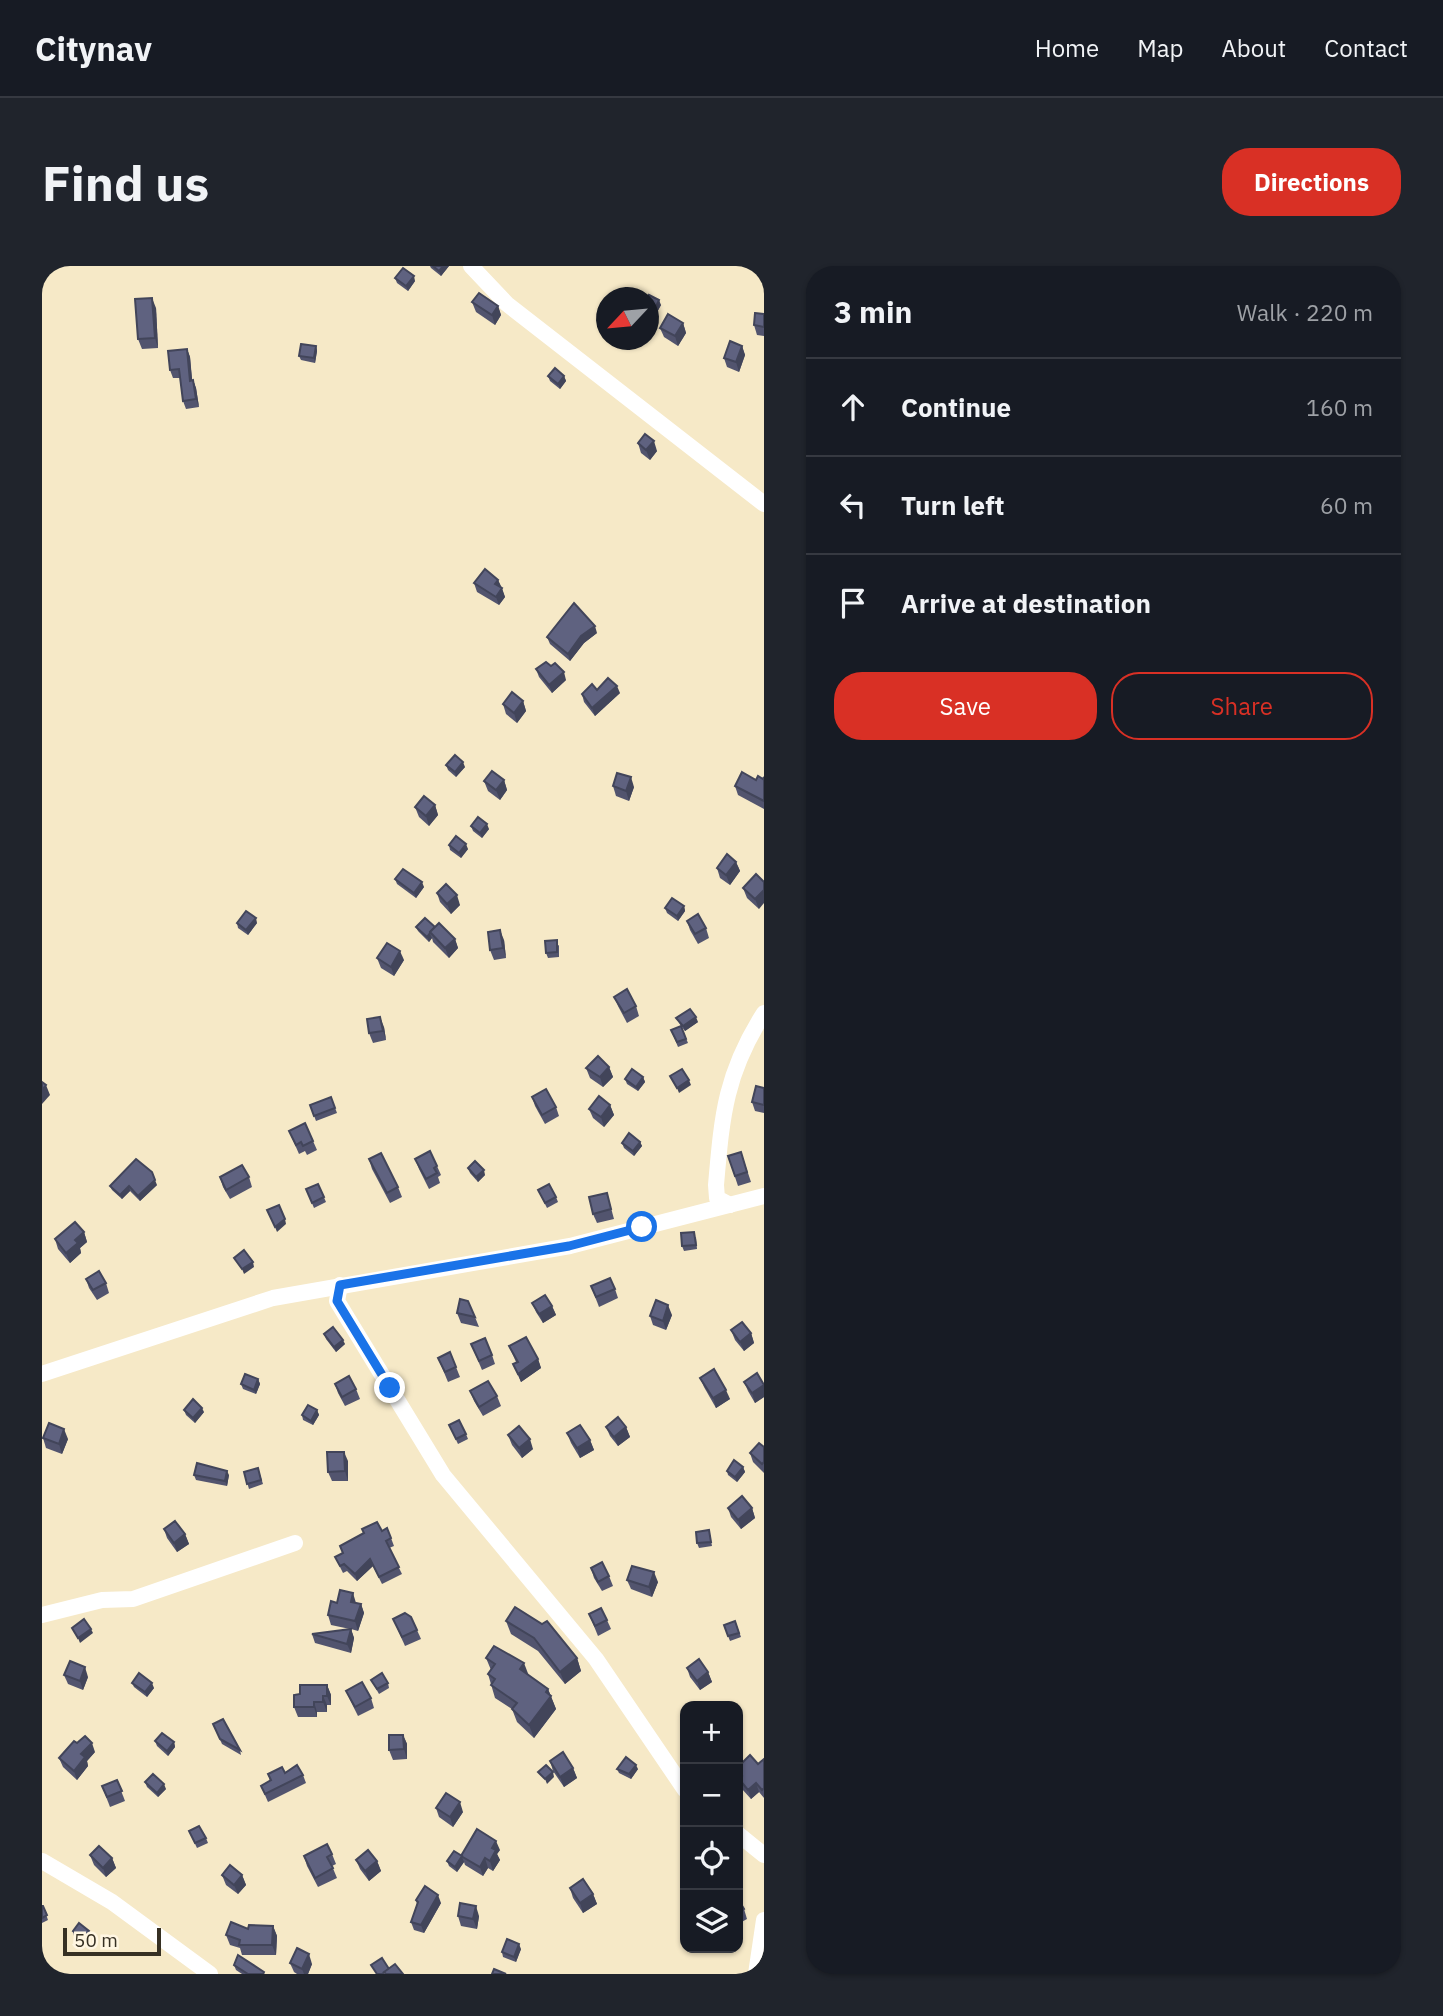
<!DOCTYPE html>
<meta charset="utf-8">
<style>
:root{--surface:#171b24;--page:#20242c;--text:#f1f3f6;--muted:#9ea1a6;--line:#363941;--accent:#d93025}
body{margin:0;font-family:"IBM Plex Sans",sans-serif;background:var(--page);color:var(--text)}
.controls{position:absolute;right:21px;bottom:21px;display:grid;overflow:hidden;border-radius:14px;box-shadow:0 2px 5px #0004}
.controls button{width:63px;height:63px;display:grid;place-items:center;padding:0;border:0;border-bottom:2px solid var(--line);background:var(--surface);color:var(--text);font:35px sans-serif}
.compass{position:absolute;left:554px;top:21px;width:63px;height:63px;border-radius:50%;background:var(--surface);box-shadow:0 2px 5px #0004;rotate:244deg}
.scale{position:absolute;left:21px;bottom:18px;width:98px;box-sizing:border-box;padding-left:7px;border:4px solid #363023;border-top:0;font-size:19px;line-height:24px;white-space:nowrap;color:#363023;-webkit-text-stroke:5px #fff6e2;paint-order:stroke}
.stop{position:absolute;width:21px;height:21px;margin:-16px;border:5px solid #1a73e8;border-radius:50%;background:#fff}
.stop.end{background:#1a73e8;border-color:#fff;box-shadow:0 2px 7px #0008}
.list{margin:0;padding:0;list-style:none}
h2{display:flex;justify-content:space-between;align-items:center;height:91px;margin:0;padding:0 28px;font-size:30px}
h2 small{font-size:23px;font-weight:400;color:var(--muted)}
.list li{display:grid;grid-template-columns:46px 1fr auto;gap:21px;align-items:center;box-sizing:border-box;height:98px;padding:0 28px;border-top:2px solid var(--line)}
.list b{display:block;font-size:26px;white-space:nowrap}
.list em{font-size:23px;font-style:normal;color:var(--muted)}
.actions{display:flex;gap:14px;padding:21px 28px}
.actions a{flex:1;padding:16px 0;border:2px solid var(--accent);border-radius:28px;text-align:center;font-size:24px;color:var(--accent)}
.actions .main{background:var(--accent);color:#fff}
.icon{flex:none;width:38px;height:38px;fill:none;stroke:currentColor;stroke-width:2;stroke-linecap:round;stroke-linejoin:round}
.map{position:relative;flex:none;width:722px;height:1708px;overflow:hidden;border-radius:28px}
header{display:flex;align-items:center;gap:42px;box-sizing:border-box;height:98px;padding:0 35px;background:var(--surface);border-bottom:2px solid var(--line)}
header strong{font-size:33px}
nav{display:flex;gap:38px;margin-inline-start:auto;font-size:24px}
.intro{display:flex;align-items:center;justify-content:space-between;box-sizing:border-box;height:168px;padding:0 42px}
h1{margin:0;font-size:49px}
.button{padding:18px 32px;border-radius:28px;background:var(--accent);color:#fff;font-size:24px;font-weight:700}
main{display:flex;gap:42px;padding:0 42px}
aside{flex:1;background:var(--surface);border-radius:28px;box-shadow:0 2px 5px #0004}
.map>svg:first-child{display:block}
</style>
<header>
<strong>Citynav</strong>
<nav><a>Home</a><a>Map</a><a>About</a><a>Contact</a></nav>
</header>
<div class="intro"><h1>Find us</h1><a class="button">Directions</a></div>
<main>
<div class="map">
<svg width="722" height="1708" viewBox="0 0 722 1708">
<rect width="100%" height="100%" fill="#f6e9c7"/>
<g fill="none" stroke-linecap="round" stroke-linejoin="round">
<g stroke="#fff" stroke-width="16">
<path d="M429 0 465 38 722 238"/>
<path d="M688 939 675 932 674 919C680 850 683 808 722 747"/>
<path d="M298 1019 295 1035 401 1209 554 1393 643 1524"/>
<path d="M0 1108 231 1032 528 980 722 930"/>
<path d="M0 1349 60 1334 91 1333 253 1277"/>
<path d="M696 1568 722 1589"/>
<path d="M0 1595 70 1636 168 1708"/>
<path d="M714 1708 722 1654"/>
</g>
</g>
<g fill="#52546e">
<path d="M388 0H407L399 10 389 2Z"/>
<path d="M353 12 373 15 366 25 355 17Z"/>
<path d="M606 32 619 39 614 48 606 44Z"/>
<path d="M430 36 456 40 459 49 453 59 434 46Z"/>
<path d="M114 42 116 82 100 83 96 73Z"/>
<path d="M722 48V70L715 69 712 59Z"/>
<path d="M641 57 644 67 636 80 622 71 618 62Z"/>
<path d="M274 80 275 85 273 97 259 94 257 90Z"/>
<path d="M700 80 703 89 697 106 685 101 682 92Z"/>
<path d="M145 83 148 91 150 115 151 114 154 122 157 141 144 143 141 135 138 112H131L128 104Z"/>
<path d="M506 110H522L524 115 518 123 508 115Z"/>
<path d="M596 177 615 185 608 194 599 187Z"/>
<path d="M456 314 463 331 457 339 435 326 432 317Z"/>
<path d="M555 367 542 377 528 395 508 378 505 371Z"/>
<path d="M494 403 524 414 510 427 497 411Z"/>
<path d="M555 424 578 427 553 450 542 436 540 428Z"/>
<path d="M481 435 484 445 475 457 464 448 461 438Z"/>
<path d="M404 499 423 501 414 511 406 504Z"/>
<path d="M722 511V543L696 529 693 520 721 513Z"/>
<path d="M462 514 465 524 458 534 446 525 442 515Z"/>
<path d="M571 520 592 521 587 535 574 530Z"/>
<path d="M393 539 396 549 387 560 377 551 373 541Z"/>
<path d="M429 560 447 563 440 572 431 565Z"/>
<path d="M407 579 426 583 419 592 408 584Z"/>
<path d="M694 596 698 605 688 619 678 612 675 602Z"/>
<path d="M353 613 382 621 374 632 355 618Z"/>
<path d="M722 616 717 643 705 632 701 622Z"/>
<path d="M395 627 418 639 409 648 398 636Z"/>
<path d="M642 640 643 645 636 655 625 647 623 642Z"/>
<path d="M645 655 664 662 667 672 656 678 648 664Z"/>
<path d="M195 657H215L206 669 196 662Z"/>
<path d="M374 661H393L413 673 416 682 407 692 391 676 390 672 387 676 376 665Z"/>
<path d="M462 674 464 692 452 694 448 684Z"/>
<path d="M517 679V691L506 692 504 687Z"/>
<path d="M335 692 362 694 352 710 339 702Z"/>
<path d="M572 731 594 740 597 750 585 757 576 740Z"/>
<path d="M634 752 656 756 643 765 639 760 646 777 636 781 629 764 639 760Z"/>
<path d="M342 761 344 774 331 777 327 767Z"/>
<path d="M567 801 571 811 561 821 548 812 544 802Z"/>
<path d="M601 811 603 816 596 825 585 818 583 813Z"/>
<path d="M722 822V847L713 845 710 836Z"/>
<path d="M289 831 295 847 274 855 268 839Z"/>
<path d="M490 831 514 841 517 850 503 858 493 840Z"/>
<path d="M568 839 572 849 562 861 551 852 547 843Z"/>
<path d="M247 865 271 875 275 884 265 889 263 885 257 888Z"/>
<path d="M598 876 600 880 592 890 582 882 580 877Z"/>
<path d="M699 886 709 916 696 920 686 890Z"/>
<path d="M327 893 356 921 360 931 348 937 330 903Z"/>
<path d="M373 893 395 900 399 909 396 911 398 917 387 923 377 903Z"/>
<path d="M426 902 443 909 436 916 428 907Z"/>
<path d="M178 911H207L210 921 188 933 181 921Z"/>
<path d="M276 918 284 936 272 942 264 923Z"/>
<path d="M115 919 98 935 88 925 80 933 70 924 68 920Z"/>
<path d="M496 924 514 931 516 936 505 942Z"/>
<path d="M565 927 572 953 555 957 551 948Z"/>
<path d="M42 966 45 976 38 982 39 987 28 997 16 983 13 973Z"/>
<path d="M654 971 655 983 642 985 640 980Z"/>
<path d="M44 1013 64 1017 67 1027 55 1034 47 1022Z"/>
<path d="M549 1020 573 1023 576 1032 557 1041Z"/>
<path d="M490 1037 510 1040 514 1049 501 1057 494 1046Z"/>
<path d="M415 1047 433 1051 437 1061 419 1057Z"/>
<path d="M630 1049 624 1064 611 1059 608 1050Z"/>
<path d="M689 1064 709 1067 712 1077 702 1085 693 1074Z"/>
<path d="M282 1068 303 1078 294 1086 284 1073Z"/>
<path d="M429 1078 450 1089 453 1098 440 1104Z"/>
<path d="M467 1080 496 1093 499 1102 479 1116 471 1098 474 1096Z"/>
<path d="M396 1092 414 1101 418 1111 406 1116Z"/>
<path d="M658 1112 688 1133 674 1142 662 1121Z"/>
<path d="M216 1113 218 1118 214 1128 201 1123 199 1118Z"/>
<path d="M702 1116 722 1118V1131L713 1137 706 1125Z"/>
<path d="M293 1118 314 1123 318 1133 303 1140 296 1127Z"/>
<path d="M428 1125 455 1130 459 1140 441 1150 432 1135Z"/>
<path d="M142 1144 162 1146 153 1157 144 1149Z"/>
<path d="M275 1144 277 1149 271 1159 261 1154 260 1149Z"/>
<path d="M407 1159 424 1168 426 1173 416 1178Z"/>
<path d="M564 1161H584L588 1171 576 1180 568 1170Z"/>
<path d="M525 1167 548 1174 552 1184 538 1192 529 1177Z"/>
<path d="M466 1169 491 1183 480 1192 470 1179Z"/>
<path d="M1 1172 26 1173 20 1188 4 1182Z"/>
<path d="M722 1181V1207L711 1196 708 1187Z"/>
<path d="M306 1195V1215H290L286 1206Z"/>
<path d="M701 1201 703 1206 695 1216 686 1209 685 1205Z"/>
<path d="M216 1202 221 1218 207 1223 202 1206Z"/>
<path d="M152 1209H187L185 1220 154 1214Z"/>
<path d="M686 1242H710L713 1252 699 1263 689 1251Z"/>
<path d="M122 1263 143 1268 147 1278 135 1286 125 1272Z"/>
<path d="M667 1264 670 1280 657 1282 655 1277Z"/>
<path d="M340 1265 349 1272 352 1280 347 1282 360 1308 340 1318 331 1300 315 1315 305 1305 301 1307 293 1291 301 1287 298 1280Z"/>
<path d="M549 1302 567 1310 571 1320 560 1325 552 1312Z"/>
<path d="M585 1314 616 1316 610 1331 589 1323Z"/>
<path d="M295 1337 319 1338 322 1347 316 1365 309 1363 312 1372 309 1387 273 1377 270 1368 308 1363 289 1359 286 1349Z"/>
<path d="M547 1348 565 1354 569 1363 556 1370Z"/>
<path d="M351 1353 375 1364 379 1373 363 1380Z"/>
<path d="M464 1355 535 1392 539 1405 523 1418 496 1385 469 1368Z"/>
<path d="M693 1355 699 1371 688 1375 686 1370Z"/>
<path d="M444 1392 486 1409 506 1423 514 1443 492 1472 475 1456 470 1443 453 1432 446 1408 449 1404Z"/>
<path d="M645 1402 666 1406 670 1416 658 1424 648 1411Z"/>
<path d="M22 1409 46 1411 41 1424 26 1418Z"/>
<path d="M329 1414 346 1417 347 1422 337 1428Z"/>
<path d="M90 1417 112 1422 105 1431 92 1421Z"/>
<path d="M285 1419 289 1429V1439H285V1446H275V1451H256L252 1441 258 1428Z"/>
<path d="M304 1425 329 1432 332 1442 316 1450 308 1434Z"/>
<path d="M171 1458 198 1484 199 1489 180 1478Z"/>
<path d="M361 1469 365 1478V1493L351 1494 347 1484Z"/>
<path d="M113 1475 132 1476 133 1481 126 1490 115 1480Z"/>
<path d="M53 1486 45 1495 46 1500 35 1514 21 1501 17 1492Z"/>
<path d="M722 1493V1532L717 1526 709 1533 700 1523 696 1509V1501L716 1498Z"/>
<path d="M508 1495 531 1502 535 1512 522 1521 511 1505Z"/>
<path d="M575 1503H596L589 1513 577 1507Z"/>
<path d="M243 1507 261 1509 264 1517 226 1536 219 1520 228 1515 226 1508Z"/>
<path d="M75 1514 83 1535 68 1541 60 1520Z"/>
<path d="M103 1516 124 1523 116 1531 105 1521Z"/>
<path d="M394 1542 421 1546 411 1561 397 1551Z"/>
<path d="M147 1565 164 1572 166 1577 155 1582Z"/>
<path d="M458 1584 455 1588 458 1594 451 1605 446 1602 441 1610 423 1599 422 1596 415 1606 407 1600 405 1595 420 1590Z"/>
<path d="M290 1588 294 1598 290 1600 295 1612 276 1621 265 1600 262 1590Z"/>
<path d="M48 1589 70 1592 74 1602 64 1611 52 1599Z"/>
<path d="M314 1594 335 1595 339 1605 327 1615 318 1603Z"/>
<path d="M180 1609H200L204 1619 196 1628 184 1619Z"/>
<path d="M528 1622 551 1628 555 1638 541 1647 531 1632Z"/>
<path d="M696 1633 702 1643 705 1653 696 1658Z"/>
<path d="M374 1634 399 1637 382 1667 372 1664 369 1656 375 1638Z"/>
<path d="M0 1640H1L6 1654 0 1657Z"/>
<path d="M416 1650H437L435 1663 419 1660Z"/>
<path d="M231 1660 235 1670 234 1689H200L198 1682 188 1679 184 1669 206 1663Z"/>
<path d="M31 1665H47L49 1670 42 1678 32 1670Z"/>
<path d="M479 1683 474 1696 461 1691 460 1686Z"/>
<path d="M248 1697 270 1698 266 1708H255L252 1706Z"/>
<path d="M192 1699 223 1708H200L194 1704Z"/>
</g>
<g fill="#42455a">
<path d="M401 0H407L399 10 397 5Z"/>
<path d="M372 10 373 15 366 25 364 20Z"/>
<path d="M110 32 114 42 116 82 113 72Z"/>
<path d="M617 34 619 39 614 48 613 43Z"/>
<path d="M456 40 459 49 453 59 450 49Z"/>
<path d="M641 57 644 67 636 80 633 70Z"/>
<path d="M274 80 275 85 273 97 272 92Z"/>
<path d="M700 80 703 89 697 106 694 96Z"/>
<path d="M145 83 148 91 151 123 148 115Z"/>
<path d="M522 110 524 115 518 123 516 118Z"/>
<path d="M151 114 154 122 157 141 154 133Z"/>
<path d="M612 175 615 185 608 194 604 184Z"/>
<path d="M456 314 460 322 453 318Z"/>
<path d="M460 322 463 331 457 339 454 331Z"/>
<path d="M553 360 555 367 542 377 528 395 526 388 539 370Z"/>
<path d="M522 406 524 414 510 427 507 419Z"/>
<path d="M575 420 578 427 553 450 550 442Z"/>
<path d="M481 435 484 445 475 457 472 447Z"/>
<path d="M421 496 423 501 414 511 413 506Z"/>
<path d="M589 511 592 521 587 535 584 525Z"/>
<path d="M462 514 465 524 458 534 454 524Z"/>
<path d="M393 539 396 549 387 560 384 550Z"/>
<path d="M445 558 447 563 440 572 438 567Z"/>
<path d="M424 578 426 583 419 592 417 587Z"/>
<path d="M694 596 698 605 688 619 684 609Z"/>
<path d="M380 616 382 621 374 632 372 627Z"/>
<path d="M722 624V637L717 643 713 633Z"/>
<path d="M415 629 418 639 409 648 405 638Z"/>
<path d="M642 640 643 645 636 655 635 650Z"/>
<path d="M214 652 215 657 206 669 204 664Z"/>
<path d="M458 664 462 674 464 692 461 682Z"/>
<path d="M388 668 390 672 387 676 385 671Z"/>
<path d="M413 673 416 682 407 692 403 682Z"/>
<path d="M358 685 362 694 352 710 349 701Z"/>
<path d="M338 751 342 761 344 774 341 765Z"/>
<path d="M654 751 656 756 643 765 641 760Z"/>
<path d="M567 801 571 811 561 821 558 811Z"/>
<path d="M601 811 603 816 596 825 594 821Z"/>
<path d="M647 814 649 819 637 827 635 822Z"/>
<path d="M4 819 8 829 0 838V824Z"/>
<path d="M568 839 572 849 562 861 559 851Z"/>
<path d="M598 876 600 880 592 890 591 885Z"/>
<path d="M442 904 443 909 436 916 434 911Z"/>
<path d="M113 914 115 919 98 935 96 930Z"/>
<path d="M87 920 88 925 80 933 78 929Z"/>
<path d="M243 953 244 958 235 966 233 961Z"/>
<path d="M42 966 45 976 38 982 39 987 28 997 24 987 33 974Z"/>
<path d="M211 996 212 1001 202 1008 200 1003Z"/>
<path d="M626 1039 630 1049 624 1064 621 1055Z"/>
<path d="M510 1040 514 1049 501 1057 497 1048Z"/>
<path d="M709 1067 712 1077 702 1085 698 1076Z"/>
<path d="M301 1074 303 1078 294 1086 292 1081Z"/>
<path d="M496 1093 499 1102 479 1116 476 1108Z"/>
<path d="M216 1113 218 1118 214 1128 212 1124Z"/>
<path d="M722 1119V1131L713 1137 710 1127Z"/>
<path d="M684 1124 688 1133 674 1142 671 1132Z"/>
<path d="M160 1142 162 1146 153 1157 151 1152Z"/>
<path d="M275 1144 277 1149 271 1159 269 1155Z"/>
<path d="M584 1161 588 1171 576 1180 572 1171Z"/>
<path d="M22 1163 26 1173 20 1188 17 1178Z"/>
<path d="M488 1173 491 1183 480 1192 477 1182Z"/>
<path d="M548 1174 552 1184 538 1192 535 1182Z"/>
<path d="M302 1186 306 1195V1215L303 1205Z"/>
<path d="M701 1201 703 1206 695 1216 693 1211Z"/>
<path d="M185 1205 187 1209 185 1220 183 1215Z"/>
<path d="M710 1242 713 1252 699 1263 696 1254Z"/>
<path d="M143 1268 147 1278 135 1286 132 1277Z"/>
<path d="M328 1293 331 1300 315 1315 313 1308Z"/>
<path d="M612 1306 616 1316 610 1331 607 1321Z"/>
<path d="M311 1327 314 1337 309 1336Z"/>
<path d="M319 1338 322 1347 316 1365 313 1355Z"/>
<path d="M49 1363 51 1367 38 1377 36 1372Z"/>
<path d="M309 1363 312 1372 309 1387 305 1378Z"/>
<path d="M535 1392 539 1405 523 1418 518 1406Z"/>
<path d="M482 1397 487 1410 478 1403Z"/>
<path d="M43 1401 46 1411 41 1424 38 1415Z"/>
<path d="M666 1406 670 1416 658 1424 655 1415Z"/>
<path d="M110 1417 112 1422 105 1431 103 1426Z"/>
<path d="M285 1419 289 1429V1439L285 1430Z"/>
<path d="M506 1423 514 1443 492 1472 487 1459Z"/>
<path d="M281 1430 285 1439V1446L281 1436Z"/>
<path d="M272 1436 275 1446V1451L272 1441Z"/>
<path d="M361 1469 365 1478V1493L362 1483Z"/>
<path d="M132 1476 133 1481 126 1490 125 1485Z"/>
<path d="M50 1477 53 1486 45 1495 46 1500 35 1514 32 1505 39 1488Z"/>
<path d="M594 1499 596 1503 589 1513 587 1508Z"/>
<path d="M531 1502 535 1512 522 1521 518 1511Z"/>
<path d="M511 1506 512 1511 505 1518 503 1513Z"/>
<path d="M714 1517 717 1526 709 1533 706 1524Z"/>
<path d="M122 1518 124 1523 116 1531 115 1527Z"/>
<path d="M418 1536 421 1546 411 1561 408 1551Z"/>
<path d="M454 1575 458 1584 455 1588 458 1594 451 1605 448 1595 450 1582Z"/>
<path d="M420 1591 422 1596 415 1606 413 1601Z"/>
<path d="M70 1592 74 1602 64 1611 61 1602Z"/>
<path d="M443 1592 446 1602 441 1610 438 1601Z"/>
<path d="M335 1595 339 1605 327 1615 323 1605Z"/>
<path d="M200 1609 204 1619 196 1628 192 1619Z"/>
<path d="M551 1628 555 1638 541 1647 538 1637Z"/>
<path d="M396 1629 399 1637 382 1667 379 1659Z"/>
<path d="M434 1640 437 1650 435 1663 431 1653Z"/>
<path d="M231 1660 235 1670 234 1689 230 1679Z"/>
<path d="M47 1665 49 1670 42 1678 41 1673Z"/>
<path d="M477 1678 479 1683 474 1696 472 1691Z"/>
<path d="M267 1688 270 1698 266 1708H262L260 1703Z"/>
</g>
<g fill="#5f6280" stroke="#42455a" stroke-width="2">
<path d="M391 0H401L397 5Z"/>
<path d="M361 2 372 10 364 20 353 12Z"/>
<path d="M437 27 456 40 450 49 430 36Z"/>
<path d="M607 29 617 34 613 43 606 40V32Z"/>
<path d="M110 32 113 72 96 73 93 33Z"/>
<path d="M713 47 722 48V61L712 59Z"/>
<path d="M626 48 641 57 633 70 618 62Z"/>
<path d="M688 75 700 80 694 96 682 92Z"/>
<path d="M259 78 274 80 272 92 257 90Z"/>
<path d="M145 83 148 115 151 114 154 133 141 135 137 103 128 104 126 85Z"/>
<path d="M513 102 522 110 516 118 506 110Z"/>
<path d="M603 168 612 175 604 184 596 177Z"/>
<path d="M443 303 456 314 453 318 460 322 454 331 432 317Z"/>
<path d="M532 337 553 360 539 370 526 388 505 371Z"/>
<path d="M504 396 509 400 513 397 522 406 507 419 494 403Z"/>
<path d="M566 412 575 420 550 442 540 428 550 418 555 424Z"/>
<path d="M470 426 481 435 472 447 461 438Z"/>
<path d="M413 489 421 496 413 506 404 499Z"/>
<path d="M450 505 462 514 454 524 442 515Z"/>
<path d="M700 506 714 514 716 510 721 513 722 511V535L693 520Z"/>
<path d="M575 507 589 511 584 525 571 520Z"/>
<path d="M382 530 393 539 384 550 373 541Z"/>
<path d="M436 551 445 558 438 567 429 560Z"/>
<path d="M414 570 424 578 417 587 407 579Z"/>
<path d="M685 588 694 596 684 609 675 602Z"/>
<path d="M361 603 380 616 372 627 353 613Z"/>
<path d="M714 608 722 616V624L713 633 701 622Z"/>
<path d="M404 618 415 629 405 638 395 627Z"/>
<path d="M630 632 642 640 635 650 623 642Z"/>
<path d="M204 645 214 652 204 664 195 657Z"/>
<path d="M656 648 664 662 653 668 645 655Z"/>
<path d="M383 652 393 661 388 666V667L385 671 374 661Z"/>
<path d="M397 657 413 673 403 682 388 666Z"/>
<path d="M458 664 461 682 448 684 446 666Z"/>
<path d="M515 674V686L504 687 503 675Z"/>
<path d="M345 677 358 685 349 701 335 692Z"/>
<path d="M585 723 594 740 582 747 572 731Z"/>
<path d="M648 743 654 751 641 760 634 752Z"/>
<path d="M338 751 341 765 327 767 325 753Z"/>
<path d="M639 760 644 773 635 776 629 764Z"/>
<path d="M556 790 567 801 558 811 544 802Z"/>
<path d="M590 803 601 811 594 821 583 813Z"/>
<path d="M640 803 647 814 635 822 628 810Z"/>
<path d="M0 816 4 819 0 824Z"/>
<path d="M714 820 722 822V839L710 836Z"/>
<path d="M504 823 514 841 500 849 490 831Z"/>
<path d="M557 830 568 839 559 851 547 843Z"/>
<path d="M289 831 293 842 272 850 268 839Z"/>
<path d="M263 857 271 875 261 880 259 876 254 879 247 865Z"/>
<path d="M587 867 598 876 591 885 580 877Z"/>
<path d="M388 885 395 900 392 902 395 907 384 913 373 893Z"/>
<path d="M699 886 705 906 693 910 686 890Z"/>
<path d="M339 887 356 921 345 927 327 893Z"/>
<path d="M94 893 110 906 113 914 96 930 87 920 78 929 68 920Z"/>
<path d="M433 895 442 904 434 911 426 902Z"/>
<path d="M200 899 207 911 184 924 178 911Z"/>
<path d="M276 918 282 931 270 937 264 923Z"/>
<path d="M507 918 514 931 503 937 496 924Z"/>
<path d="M565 927 569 943 551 948 547 931Z"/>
<path d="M237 939 243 953 233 961 225 944Z"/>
<path d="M33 956 42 966 33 974 36 977 24 987 13 973Z"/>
<path d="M652 966 654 979 640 980 639 967Z"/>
<path d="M202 984 211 996 200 1003 192 992Z"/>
<path d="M57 1005 64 1017 51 1024 44 1013Z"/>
<path d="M568 1012 573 1023 554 1031 549 1020Z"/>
<path d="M503 1029 510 1040 497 1048 490 1037Z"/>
<path d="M418 1033 426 1035 433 1051 415 1047Z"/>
<path d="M614 1034 626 1039 621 1055 608 1050Z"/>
<path d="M700 1056 709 1067 698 1076 689 1064Z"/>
<path d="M291 1061 301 1074 292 1081 282 1068Z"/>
<path d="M484 1071 496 1093 476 1108 471 1098 476 1096 467 1080Z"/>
<path d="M443 1072 450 1089 437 1095 429 1078Z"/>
<path d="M408 1086 414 1101 403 1106 396 1092Z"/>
<path d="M672 1103 684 1124 671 1132 658 1112Z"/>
<path d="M715 1107 722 1119 710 1127 702 1116Z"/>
<path d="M203 1108 216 1113 212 1124 199 1118Z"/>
<path d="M307 1110 314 1123 300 1131 293 1118Z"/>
<path d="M446 1115 455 1130 437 1141 428 1125Z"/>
<path d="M151 1133 160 1142 151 1152 142 1144Z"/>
<path d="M266 1139 275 1144 269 1155 260 1149Z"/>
<path d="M576 1151 584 1161 572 1171 564 1161Z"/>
<path d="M417 1154 424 1168 414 1173 407 1159Z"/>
<path d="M7 1157 22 1163 17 1178 1 1172Z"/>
<path d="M538 1159 548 1174 535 1182 525 1167Z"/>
<path d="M477 1160 488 1173 477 1182 466 1169Z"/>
<path d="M717 1177 722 1181V1196L720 1198 708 1187Z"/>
<path d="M285 1186H302L303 1205 286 1206Z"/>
<path d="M692 1194 701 1201 693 1211 685 1205Z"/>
<path d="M155 1197 185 1205 183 1215 152 1209Z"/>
<path d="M216 1202 219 1214 205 1218 202 1206Z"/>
<path d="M700 1230 710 1242 696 1254 686 1242Z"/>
<path d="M133 1255 143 1268 132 1277 122 1263Z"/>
<path d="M335 1256 340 1265 345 1262 349 1272 344 1275 357 1301 337 1311 328 1293 313 1308 302 1298 298 1300 293 1291 301 1287 298 1280 322 1267 320 1263Z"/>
<path d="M667 1264 669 1276 655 1277 654 1266Z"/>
<path d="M560 1296 567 1310 556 1316 549 1302Z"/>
<path d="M590 1300 612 1306 607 1321 585 1314Z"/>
<path d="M298 1324 311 1327 309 1336 319 1338 313 1355 286 1349 289 1335 295 1337Z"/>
<path d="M473 1341 500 1358 505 1355 535 1392 518 1406 492 1372 464 1355Z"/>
<path d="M559 1342 565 1354 553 1360 547 1348Z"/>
<path d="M363 1347 369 1351 375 1364 360 1371 351 1353Z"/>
<path d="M42 1353 49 1363 36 1372 30 1362Z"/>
<path d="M693 1355 697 1367 686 1370 682 1359Z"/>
<path d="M309 1363 305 1378 270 1368Z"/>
<path d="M452 1380 482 1397 478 1403 506 1423 504 1426 509 1430 487 1459 470 1443 475 1437 449 1419 453 1413 446 1408 453 1398 444 1392Z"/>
<path d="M657 1393 666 1406 655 1415 645 1402Z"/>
<path d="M28 1395 43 1401 38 1415 22 1409Z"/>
<path d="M97 1407 110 1417 103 1426 90 1417Z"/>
<path d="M340 1407 346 1417 335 1423 329 1414Z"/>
<path d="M320 1416 329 1432 313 1441 304 1425Z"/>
<path d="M258 1419H285V1430H281V1436H272V1441H252V1429L258 1428Z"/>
<path d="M181 1453 198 1484 178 1473 171 1458Z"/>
<path d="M120 1467 132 1476 125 1485 113 1475Z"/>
<path d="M347 1469H361L362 1483 347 1484Z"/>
<path d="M43 1470 50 1477 39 1488 43 1491 32 1505 17 1492 32 1475 35 1477Z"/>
<path d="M521 1486 531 1502 518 1511 508 1495Z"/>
<path d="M708 1489 716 1498 722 1493V1522L720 1524 714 1517 706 1524 697 1513 700 1510 696 1505V1501Z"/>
<path d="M584 1491 594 1499 587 1508 575 1503Z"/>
<path d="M255 1499 261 1509 223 1528 219 1520 229 1514 226 1508 240 1501 243 1507Z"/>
<path d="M504 1499 511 1506 503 1513 496 1506Z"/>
<path d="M111 1508 122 1518 115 1527 103 1516Z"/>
<path d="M75 1514 80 1525 65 1531 60 1520Z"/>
<path d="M404 1527 418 1536 408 1551 394 1542Z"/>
<path d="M157 1560 164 1572 153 1577 147 1565Z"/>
<path d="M435 1563 454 1575 450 1582 454 1584 448 1595 443 1592 438 1601 419 1590Z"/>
<path d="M285 1578 290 1588 285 1591 291 1602 273 1612 262 1590Z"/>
<path d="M57 1580 70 1592 61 1602 48 1589Z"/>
<path d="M326 1584 335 1595 323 1605 314 1594Z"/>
<path d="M412 1585 420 1590 413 1601 405 1595Z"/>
<path d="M188 1599 200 1609 192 1619 180 1609Z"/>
<path d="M541 1613 551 1628 538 1637 528 1622Z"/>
<path d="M383 1620 396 1629 379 1659 369 1656 376 1636 374 1634Z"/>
<path d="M696 1633 702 1643 696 1647Z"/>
<path d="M418 1637 434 1640 431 1653 416 1650Z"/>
<path d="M0 1640H1L5 1649 0 1652Z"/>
<path d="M189 1656 206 1663 207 1659 231 1660 230 1679H197L198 1674 184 1669Z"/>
<path d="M37 1657 47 1665 41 1673 31 1665Z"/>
<path d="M465 1673 477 1678 472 1691 460 1686Z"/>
<path d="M255 1682 267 1688 260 1703 248 1697Z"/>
<path d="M196 1689 222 1706 221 1708H206L192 1699Z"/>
<path d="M340 1692 347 1703 340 1708H335L329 1699Z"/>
<path d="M353 1698 361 1708H344L342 1706Z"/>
<path d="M452 1703 464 1708H450Z"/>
</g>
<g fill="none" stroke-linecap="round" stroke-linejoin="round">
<path stroke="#1a73e8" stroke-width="9" d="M348 1122 295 1035 298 1019 527 980 600 961"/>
</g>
</svg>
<div class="controls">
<button>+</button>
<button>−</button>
<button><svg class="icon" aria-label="locate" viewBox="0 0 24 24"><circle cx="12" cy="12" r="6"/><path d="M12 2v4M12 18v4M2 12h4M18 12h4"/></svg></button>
<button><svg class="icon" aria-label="layers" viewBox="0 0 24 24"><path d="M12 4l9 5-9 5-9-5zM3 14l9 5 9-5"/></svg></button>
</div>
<svg class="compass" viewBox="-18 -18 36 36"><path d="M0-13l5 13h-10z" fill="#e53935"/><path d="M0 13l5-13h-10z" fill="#9ea1a6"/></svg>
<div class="scale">50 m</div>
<div class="stop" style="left:600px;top:961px"></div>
<div class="stop end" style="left:348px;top:1122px"></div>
</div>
<aside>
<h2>3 min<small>Walk · 220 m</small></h2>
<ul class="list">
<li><svg class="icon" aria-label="ahead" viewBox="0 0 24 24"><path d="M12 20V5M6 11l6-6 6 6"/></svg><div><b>Continue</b></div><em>160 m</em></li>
<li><svg class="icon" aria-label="left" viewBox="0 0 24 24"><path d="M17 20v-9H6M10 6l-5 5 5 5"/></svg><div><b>Turn left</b></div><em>60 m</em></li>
<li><svg class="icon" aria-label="arrive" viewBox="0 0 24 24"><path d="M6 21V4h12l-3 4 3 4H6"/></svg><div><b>Arrive at destination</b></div></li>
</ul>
<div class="actions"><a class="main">Save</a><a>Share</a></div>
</aside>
</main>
